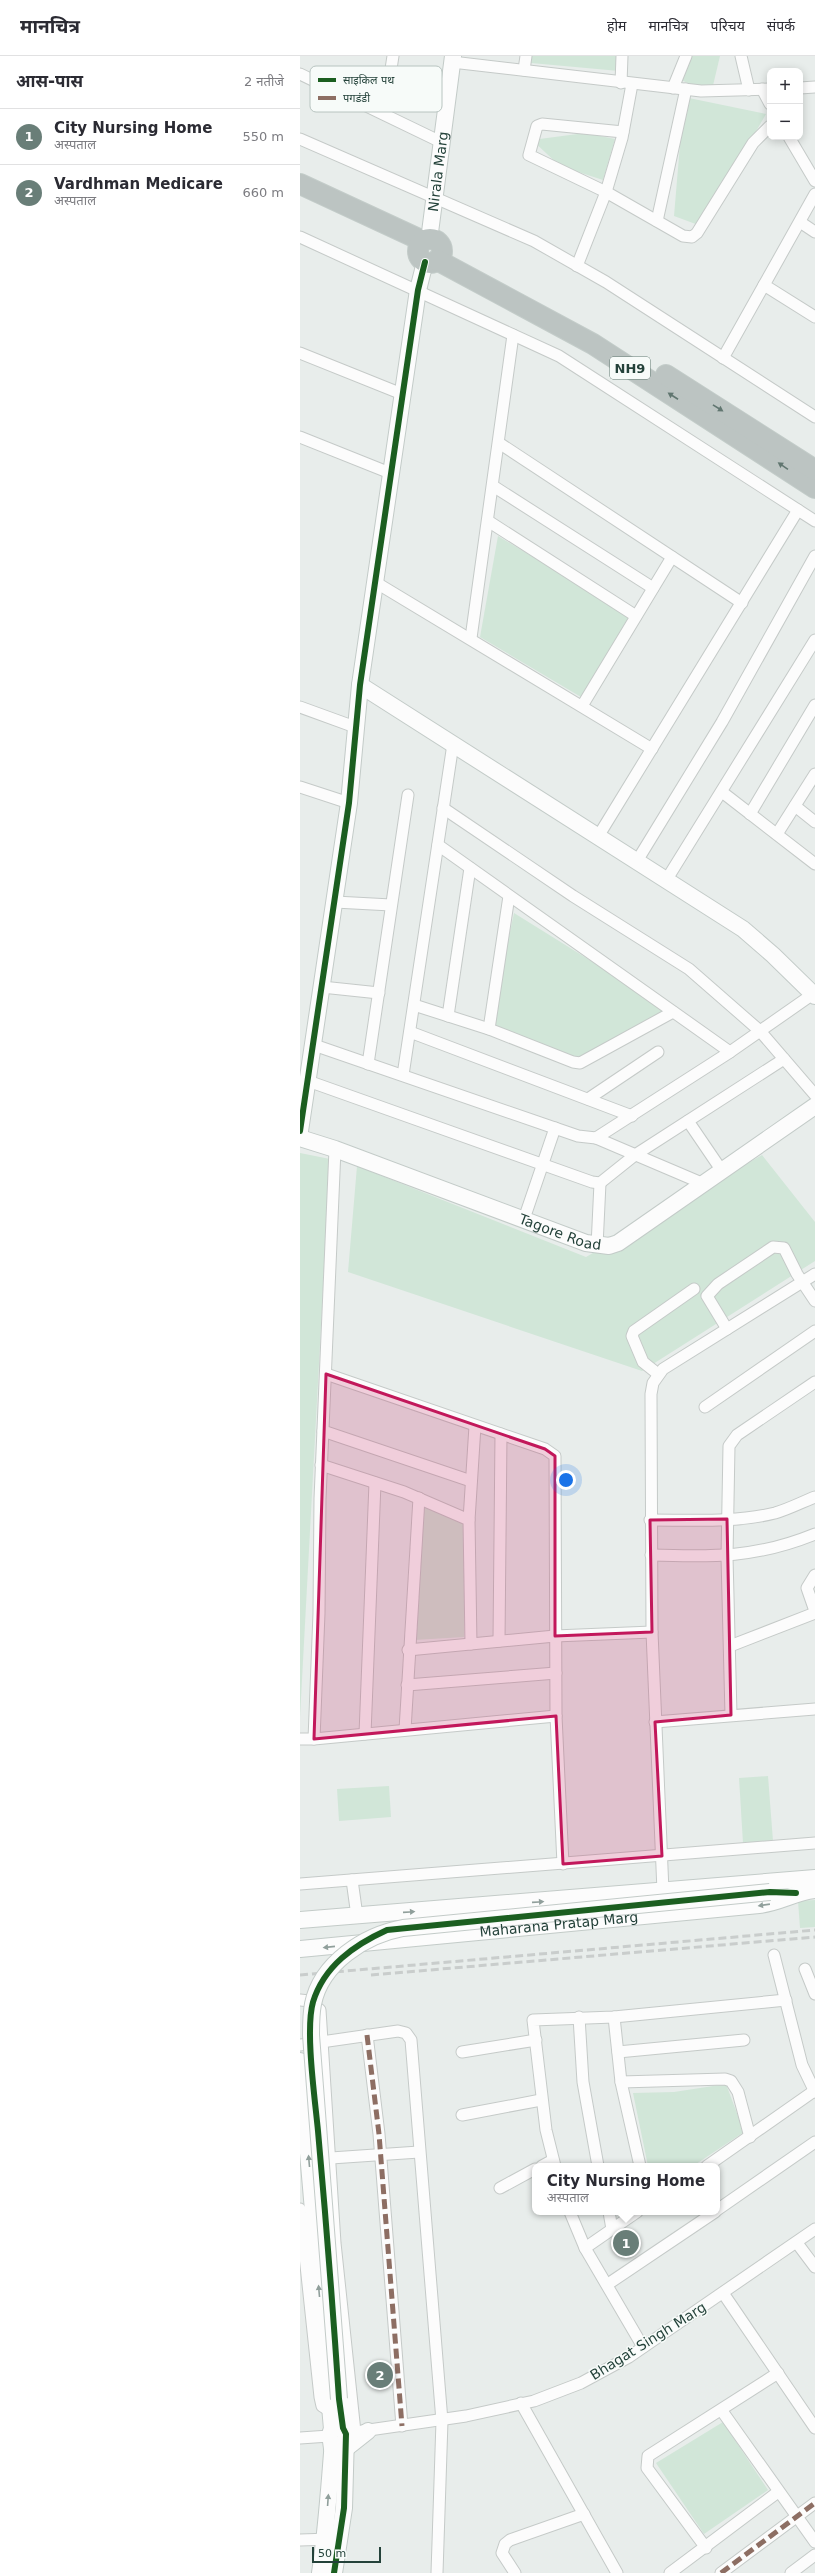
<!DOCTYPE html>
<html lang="hi">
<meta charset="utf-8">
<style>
:root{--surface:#fff;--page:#f2f2f3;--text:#2b2b33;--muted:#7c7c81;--line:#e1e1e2;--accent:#697e78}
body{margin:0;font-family:"DejaVu Sans","Noto Sans Devanagari",sans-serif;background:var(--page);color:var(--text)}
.controls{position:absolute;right:12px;top:12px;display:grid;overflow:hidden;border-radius:8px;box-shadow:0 2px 10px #0003}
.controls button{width:36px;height:36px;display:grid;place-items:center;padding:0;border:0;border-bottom:1px solid var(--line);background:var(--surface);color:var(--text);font:20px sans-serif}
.scale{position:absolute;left:12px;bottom:10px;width:69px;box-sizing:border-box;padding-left:4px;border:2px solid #24423a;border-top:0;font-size:11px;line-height:14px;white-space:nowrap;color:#24423a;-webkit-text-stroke:3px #f7fbf9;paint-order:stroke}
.you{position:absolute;left:266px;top:1424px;width:14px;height:14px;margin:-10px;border:3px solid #fff;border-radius:50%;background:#1a73e8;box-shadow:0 0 0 6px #1a73e833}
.badge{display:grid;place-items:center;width:26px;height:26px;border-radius:50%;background:var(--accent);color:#fff;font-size:13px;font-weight:700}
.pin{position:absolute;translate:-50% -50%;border:2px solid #fff;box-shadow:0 1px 4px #0006}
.popup{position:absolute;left:232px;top:2107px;width:188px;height:52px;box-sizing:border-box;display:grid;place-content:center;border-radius:8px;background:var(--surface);filter:drop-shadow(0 1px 3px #0005);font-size:13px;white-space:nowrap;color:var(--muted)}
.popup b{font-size:15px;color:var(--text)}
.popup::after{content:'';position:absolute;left:50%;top:100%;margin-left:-8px;border:8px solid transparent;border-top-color:var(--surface)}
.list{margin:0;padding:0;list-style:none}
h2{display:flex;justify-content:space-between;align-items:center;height:52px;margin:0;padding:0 16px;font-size:17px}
h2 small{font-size:13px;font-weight:400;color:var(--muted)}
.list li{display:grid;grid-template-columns:26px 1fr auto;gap:12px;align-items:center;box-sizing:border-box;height:56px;padding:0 16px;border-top:1px solid var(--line)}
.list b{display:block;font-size:15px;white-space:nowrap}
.list p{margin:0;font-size:13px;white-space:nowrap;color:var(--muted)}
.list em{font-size:13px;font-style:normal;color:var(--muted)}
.map{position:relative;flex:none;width:515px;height:2517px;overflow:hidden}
header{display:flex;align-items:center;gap:24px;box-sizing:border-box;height:56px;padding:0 20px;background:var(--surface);border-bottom:1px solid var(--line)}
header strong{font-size:19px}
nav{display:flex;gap:22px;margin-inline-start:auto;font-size:14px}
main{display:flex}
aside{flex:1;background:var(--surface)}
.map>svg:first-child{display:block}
</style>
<header>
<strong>मानचित्र</strong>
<nav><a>होम</a><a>मानचित्र</a><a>परिचय</a><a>संपर्क</a></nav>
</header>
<main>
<aside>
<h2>आस-पास<small>2 नतीजे</small></h2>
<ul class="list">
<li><span class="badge">1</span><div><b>City Nursing Home</b><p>अस्पताल</p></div><em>550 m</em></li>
<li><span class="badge">2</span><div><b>Vardhman Medicare</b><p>अस्पताल</p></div><em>660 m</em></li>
</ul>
</aside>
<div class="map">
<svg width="515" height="2517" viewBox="0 0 515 2517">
<rect width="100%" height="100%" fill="#e8edeb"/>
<g fill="#d1e6d8">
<path d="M232 0H319V15L231 7Z"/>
<path d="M387 0H420L411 38 379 23Z"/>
<path d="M384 41 466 58 401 170 374 160Z"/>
<path d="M285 77 315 83 303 124 260 110 232 84Z"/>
<path d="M198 480 330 559 281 641 180 581Z"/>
<path d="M214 857 373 956 271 1009 189 973Z"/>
<path d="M0 1097 30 1103 0 1661Z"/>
<path d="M462 1099 515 1166V1205L342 1315 48 1216 57 1110 286 1201Z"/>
<path d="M121 1447 165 1465 164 1581 114 1584Z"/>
<path d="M468 1720 473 1785 443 1787 439 1722Z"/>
<path d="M89 1730 91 1761 39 1765 37 1733Z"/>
<path d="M515 1844V1871L500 1872 498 1845Z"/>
<path d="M426 2028 444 2076 393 2110H348L333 2037 374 2036Z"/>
<path d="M423 2366 468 2434 404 2478 356 2407Z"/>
</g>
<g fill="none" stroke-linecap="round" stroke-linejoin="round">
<defs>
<g id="street">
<path d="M441 0 449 34"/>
<path d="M152 6 401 35 470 33"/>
<path d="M224 14 226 0"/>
<path d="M0 18 141 86"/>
<path d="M321 27 322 0"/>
<path d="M373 32 386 0"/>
<path d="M500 32 515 31"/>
<path d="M462 33 470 48"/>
<path d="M84 58 93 0"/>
<path d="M323 76 242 68 237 70 229 99 306 136 383 180 392 181 397 177 453 87 470 70"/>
<path d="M489 81 515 125"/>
<path d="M0 83 234 185 306 226 515 361"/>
<path d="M515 138 464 229 515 261"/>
<path d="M357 165 386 33"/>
<path d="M500 166 515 176"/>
<path d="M0 181 259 300 515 465"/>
<path d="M277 210 306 136 322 82 332 28"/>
<path d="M0 297 102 338"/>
<path d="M423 302 464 229"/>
<path d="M0 381 90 417"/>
<path d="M199 387 442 547"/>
<path d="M193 430 353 532"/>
<path d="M188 465 336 560"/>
<path d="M75 526 352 693"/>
<path d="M171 582 213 279"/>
<path d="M282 650 372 501"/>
<path d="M0 651 55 671"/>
<path d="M0 731 49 747"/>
<path d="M422 736 515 808"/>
<path d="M495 750 515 766"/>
<path d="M143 752 273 840 389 913 460 975 515 1039"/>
<path d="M450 758 515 649"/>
<path d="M477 778 515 718"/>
<path d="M299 779 498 454"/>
<path d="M138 789 430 996"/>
<path d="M337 805 422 666 515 500"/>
<path d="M367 823 515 584"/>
<path d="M35 846 91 849"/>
<path d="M22 931 79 937"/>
<path d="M114 949 189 973 273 1006 280 1007 373 956"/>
<path d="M148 960 170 812"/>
<path d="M189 973 209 840"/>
<path d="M110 976 332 1060"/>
<path d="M14 989 278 1080 296 1082 430 996 513 938"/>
<path d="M68 1008 108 739"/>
<path d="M103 1019 153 688"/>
<path d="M8 1025 292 1126 300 1127 335 1099 484 1003"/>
<path d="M288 1043 358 996"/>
<path d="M388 1065 422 1115"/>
<path d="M296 1082 404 1128"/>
<path d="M224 1163 255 1072"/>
<path d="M297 1190 300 1127"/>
<path d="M427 1273 407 1240 418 1228 473 1191 484 1192 497 1218 515 1245"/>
<path d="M26 1318 245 1393 255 1400 256 1660 263 1808"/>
<path d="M358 1318 343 1306 332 1280 334 1275 394 1233"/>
<path d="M405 1351 515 1275"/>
<path d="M23 1375 171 1425"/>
<path d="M21 1409 104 1436 169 1464 171 1588"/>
<path d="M169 1464 175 1370"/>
<path d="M350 1464C392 1464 435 1467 475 1457 489 1453 502 1446 515 1441"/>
<path d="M351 1499C414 1501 456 1502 515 1478"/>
<path d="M515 1519 507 1532 515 1555"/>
<path d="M199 1585 201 1378"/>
<path d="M430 1590 515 1557"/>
<path d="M108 1594 255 1580 352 1576"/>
<path d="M107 1629 256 1617"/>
<path d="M431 1659 427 1501 429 1390 437 1379 515 1326"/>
<path d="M355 1666 515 1653"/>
<path d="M105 1674 119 1442"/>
<path d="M65 1678 75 1427"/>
<path d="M0 1683H14L256 1660"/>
<path d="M14 1683 19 1557 20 1443 35 1093"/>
<path d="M52 1824 57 1860"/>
<path d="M0 1828 515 1787"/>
<path d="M363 1835 352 1576 351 1338 353 1327 363 1313 515 1218"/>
<path d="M474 1899 502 2009 515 2036"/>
<path d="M505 1913 515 1938"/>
<path d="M0 1944 9 1945 20 1954 35 2187 55 2376"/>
<path d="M279 1961 283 2026 298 2110"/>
<path d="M314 1961 321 2026 340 2110"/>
<path d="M67 1979 79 2078 102 2370"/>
<path d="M0 1989 98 1975 106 1977 111 1984 142 2365 137 2517"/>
<path d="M162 1996 236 1984"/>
<path d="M318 1996 444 1984"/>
<path d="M321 2026 425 2023 431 2025 438 2036 450 2081"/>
<path d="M162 2059 241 2044"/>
<path d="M31 2102 119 2096"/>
<path d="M242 2110 253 2104"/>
<path d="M255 2110 246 2074 233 1964 314 1961 486 1944"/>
<path d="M407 2110 514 2035"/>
<path d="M200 2132 235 2113"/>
<path d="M0 2153 20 2341 22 2350 30 2355"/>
<path d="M417 2154 515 2086"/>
<path d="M270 2156 285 2192 343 2291"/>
<path d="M309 2156 312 2173"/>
<path d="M497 2187 515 2211"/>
<path d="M285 2192 337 2156"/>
<path d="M308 2228 415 2156"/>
<path d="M423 2237 515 2372"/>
<path d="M221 2347 317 2517"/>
<path d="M422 2355 515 2486"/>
<path d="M62 2375 166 2360 234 2345 281 2327 329 2301 515 2173"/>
<path d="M0 2382 29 2380"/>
<path d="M0 2484 31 2483"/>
<path d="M406 2492 347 2412 348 2400 478 2317"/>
<path d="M215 2517 202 2497 205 2488 210 2484 284 2458"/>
<path d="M370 2517 478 2436"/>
<path d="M421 2517 515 2447"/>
<path d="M491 2517 515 2499"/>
</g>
<g id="secondary">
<path id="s1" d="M129 184 153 0"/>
<path d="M60 629 443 873 473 899 515 940"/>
<path d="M0 1075 49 747 60 629 118 234 125 206"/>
<path id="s2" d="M0 1082 35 1093 286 1187 309 1190 318 1187 515 1050"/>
<path d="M0 1864 515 1822"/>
<path id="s3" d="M0 1893 459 1849C479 1847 495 1836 515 1834"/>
<path d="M0 2005 32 2373"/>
<path d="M44 2394 68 2375"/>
<path d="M20 2517C26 2477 29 2437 32 2397 33 2389 28 2380 32 2373L40 2372"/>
<path d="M34 2517 44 2452 46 2378 43 2372 39 2343"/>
</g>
<g id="highway">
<path d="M0 128 123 185"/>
<circle cx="130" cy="195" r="12"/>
<path d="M137 204 293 288 515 432"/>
<path d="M366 319 515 414"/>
</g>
</defs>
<use href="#street" stroke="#c5cac8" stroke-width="13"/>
<use href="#secondary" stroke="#c3cbc8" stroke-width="18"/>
<use href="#highway" stroke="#c3ccc9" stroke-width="22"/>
<use href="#street" stroke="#fcfcfc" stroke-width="11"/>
<use href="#secondary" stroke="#fcfcfc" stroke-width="16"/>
<use href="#highway" stroke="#bcc4c2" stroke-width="20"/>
<g stroke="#c9cdcc" stroke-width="3" stroke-dasharray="8 4" stroke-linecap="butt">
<path d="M0 1919 515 1874"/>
<path d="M71 1919 515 1881"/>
</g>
<defs>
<path id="secondary-bridge" d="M39 2343 11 1979C11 1969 11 1958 13 1948 21 1907 65 1879 103 1872L470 1836"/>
</defs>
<use href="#secondary-bridge" stroke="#c3cbc8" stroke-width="18" stroke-linecap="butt"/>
<use href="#secondary-bridge" stroke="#fcfcfc" stroke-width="16"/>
<g stroke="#8d6e63" stroke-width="5" stroke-dasharray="10 5" stroke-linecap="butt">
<path d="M67 1979 79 2078 102 2370"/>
<path d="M421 2517 515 2447"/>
</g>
<defs>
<g id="cycleway">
<path d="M0 1075 49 747 60 629 118 234 125 206"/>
<path d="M34 2517 44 2452 46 2378 43 2372 39 2343C33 2253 26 2164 18 2075 15 2043 5 1974 13 1946 24 1910 54 1889 87 1874L470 1836 496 1837"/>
</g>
</defs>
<use href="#cycleway" stroke="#f7fbf9" stroke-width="8"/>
<use href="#cycleway" stroke="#1b5e20" stroke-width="6"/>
</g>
<defs><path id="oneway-solid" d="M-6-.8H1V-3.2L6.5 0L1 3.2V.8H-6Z"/></defs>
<g fill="#617670">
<use href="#oneway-solid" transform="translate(373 340) rotate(-147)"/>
<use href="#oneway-solid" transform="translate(418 352) rotate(32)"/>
<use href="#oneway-solid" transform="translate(483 410) rotate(-146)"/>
</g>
<g fill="#909f9b">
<use href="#oneway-solid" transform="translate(238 1846) rotate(-4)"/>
<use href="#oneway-solid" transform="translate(464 1849) rotate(172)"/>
<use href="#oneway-solid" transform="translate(109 1856) rotate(-4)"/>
<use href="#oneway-solid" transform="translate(29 1891) rotate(174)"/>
<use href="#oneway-solid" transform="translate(9 2105) rotate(-95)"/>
<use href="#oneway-solid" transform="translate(19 2235) rotate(-95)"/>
<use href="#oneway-solid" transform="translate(28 2444) rotate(-86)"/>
</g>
<path fill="#c2185b" fill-opacity="0.2" stroke="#c2185b" stroke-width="3" stroke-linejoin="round" d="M26 1318 245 1393 255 1400V1580L352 1576 350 1464 427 1463 431 1659 355 1666 362 1800 263 1808 256 1660 14 1683Z"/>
<g text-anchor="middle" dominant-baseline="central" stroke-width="3" stroke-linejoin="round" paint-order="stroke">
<rect fill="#f7fbf9" stroke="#637a73" stroke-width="1" x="310" y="301" width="40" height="22" rx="3"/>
<g font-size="13" font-weight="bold" fill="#24423a">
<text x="330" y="312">NH9</text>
</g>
<g font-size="14" fill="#24423a" stroke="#f7fbf9">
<text stroke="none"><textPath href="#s1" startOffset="69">Nirala Marg</textPath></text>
<text stroke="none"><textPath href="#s2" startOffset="277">Tagore Road</textPath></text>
<text stroke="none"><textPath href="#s3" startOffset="260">Maharana Pratap Marg</textPath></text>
<text transform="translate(348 2285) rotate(-32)">Bhagat Singh Marg</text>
</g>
</g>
<rect x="10" y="10" width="132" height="46" rx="6" fill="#f7fbf9" stroke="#b8c4c0" stroke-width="1"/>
<rect x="18" y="22" width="18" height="4" fill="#1b5e20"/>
<rect x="18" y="40" width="18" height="4" fill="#8d6e63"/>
<g font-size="11" fill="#24423a">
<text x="43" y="28">साइकिल पथ</text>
<text x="43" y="46">पगडंडी</text>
</g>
</svg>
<div class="controls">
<button>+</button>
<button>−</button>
</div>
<div class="scale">50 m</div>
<div class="you"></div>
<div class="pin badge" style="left:326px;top:2187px">1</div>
<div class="popup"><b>City Nursing Home</b>अस्पताल</div>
<div class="pin badge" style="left:80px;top:2319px">2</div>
</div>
</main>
